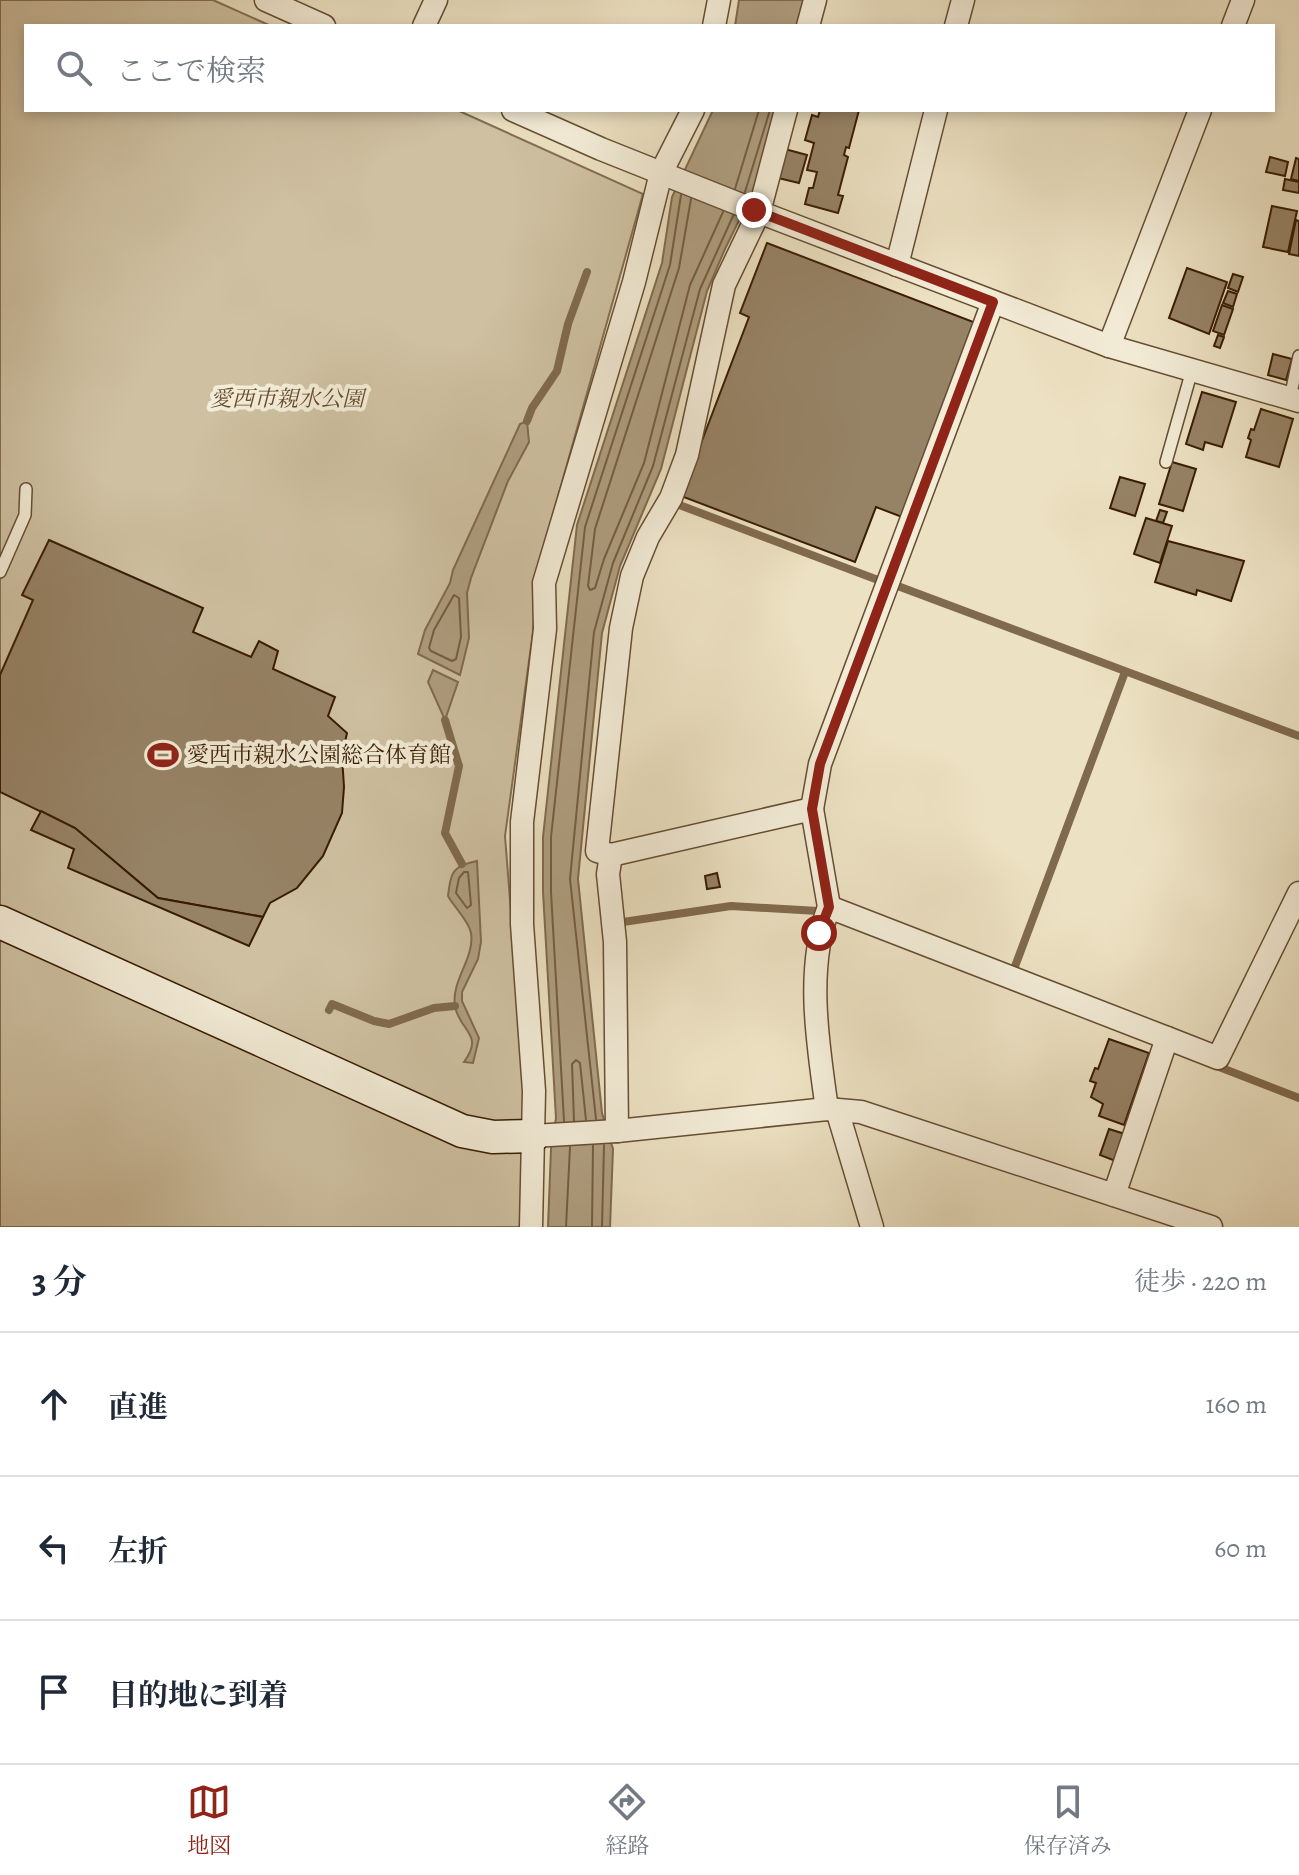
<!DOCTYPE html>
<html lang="ja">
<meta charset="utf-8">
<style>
:root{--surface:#fff;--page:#f2f2f3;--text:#1f2937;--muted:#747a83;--line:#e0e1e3;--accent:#8f2418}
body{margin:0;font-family:Alegreya,"Noto Serif JP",serif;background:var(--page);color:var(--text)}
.stop{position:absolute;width:24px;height:24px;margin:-18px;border:6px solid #8f2418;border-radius:50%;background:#fff}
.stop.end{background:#8f2418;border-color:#fff;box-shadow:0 2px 8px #0008}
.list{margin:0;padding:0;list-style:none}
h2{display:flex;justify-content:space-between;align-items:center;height:104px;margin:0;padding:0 32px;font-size:34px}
h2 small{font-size:26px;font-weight:400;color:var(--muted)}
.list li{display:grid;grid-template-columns:52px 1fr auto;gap:24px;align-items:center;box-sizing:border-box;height:144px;padding:0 32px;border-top:2px solid var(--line)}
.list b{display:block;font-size:30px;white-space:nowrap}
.list em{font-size:26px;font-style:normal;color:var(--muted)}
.icon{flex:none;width:44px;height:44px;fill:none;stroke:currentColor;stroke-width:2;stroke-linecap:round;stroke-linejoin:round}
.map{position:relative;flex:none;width:1299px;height:1227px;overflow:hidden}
.search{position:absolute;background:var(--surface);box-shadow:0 4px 12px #0003;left:24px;right:24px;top:24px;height:88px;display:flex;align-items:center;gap:20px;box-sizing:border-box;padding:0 28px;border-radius:0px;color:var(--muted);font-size:30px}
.sheet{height:536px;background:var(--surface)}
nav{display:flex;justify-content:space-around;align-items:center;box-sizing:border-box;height:112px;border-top:2px solid var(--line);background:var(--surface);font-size:22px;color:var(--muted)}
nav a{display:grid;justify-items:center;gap:4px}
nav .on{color:var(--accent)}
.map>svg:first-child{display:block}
</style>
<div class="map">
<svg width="1299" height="1227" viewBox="0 0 1299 1227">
<rect width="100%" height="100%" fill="#ece1c2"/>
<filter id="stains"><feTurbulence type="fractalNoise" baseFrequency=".0025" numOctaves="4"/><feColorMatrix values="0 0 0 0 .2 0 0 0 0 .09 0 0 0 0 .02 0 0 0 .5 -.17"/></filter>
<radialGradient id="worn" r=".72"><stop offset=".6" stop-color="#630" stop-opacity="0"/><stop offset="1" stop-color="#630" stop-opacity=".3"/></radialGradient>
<path fill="#cec0a1" stroke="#846e51" stroke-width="2" d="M0 0H213L271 26H26V110H457L643 194 537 571 533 632 505 836 525 1090 523 1227H0Z"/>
<g fill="#af9e80" stroke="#806a4d" stroke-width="2">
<path d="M739 0H808L801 26H735Z"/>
<path d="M713 110H778L755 188 725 249 707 291 661 469 620 566 602 633 578 879 602 1113 613 1149 610 1227H548L551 1149 556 1118 543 892V837L577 525 662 263 672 197Z"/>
<path d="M527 421 529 442 508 481 471 578 467 593 469 638 460 675 418 654 425 630 450 583 453 570 520 424Z"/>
<path d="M433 670 458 682 445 720 428 682Z"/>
<path d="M477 861 481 942 478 959 462 992V1001L479 1038 473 1063 464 1062C485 1034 459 1031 455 1006 451 980 475 958 471 933 469 921 454 907 448 896 451 872 452 866 477 861Z"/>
</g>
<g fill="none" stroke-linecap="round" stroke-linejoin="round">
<g stroke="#745d40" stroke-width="2">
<path d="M735 189 759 110"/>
<path d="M745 192 770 110"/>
<path d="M691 199 679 268 595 529 588 586 590 590 595 588 604 559 644 463 690 285 723 212"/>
<path d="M454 595 459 598 461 637 456 659 452 661 431 651 429 648 434 630Z"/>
<path d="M468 872 471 905 467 908 456 893 459 878 464 872Z"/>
<path d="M596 1119 570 879 594 632 613 563 653 466 700 289 733 216"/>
<path d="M564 1121 551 892V837L585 527 670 265 681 195"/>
<path d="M574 1121 572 1064 576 1060 580 1063 586 1120"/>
<path d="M566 1227 570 1147"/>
<path d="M592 1227 593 1145"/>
<path d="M602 1227 604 1145"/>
</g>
<g stroke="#806a4d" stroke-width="8">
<path d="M527 421 532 408 557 371 568 324 587 272"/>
<path d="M682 506 878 580"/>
<path d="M895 585 1299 736"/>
<path d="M445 720 459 766 445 833 462 864"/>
<path d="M623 922 731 906 818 911"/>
<path d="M1014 969 1125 672"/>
<path d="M329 1010 332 1004 374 1021 389 1024 434 1008 455 1006"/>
<path d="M1214 1065 1299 1098"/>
</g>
</g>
<g fill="#968265" stroke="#391c01" stroke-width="2">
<path d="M820 110H859L849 148 846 147 844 155 848 157 838 195 843 196 838 213 805 204 809 188H813L817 172 807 170 814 143 805 140 812 115 818 117Z"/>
<path d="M781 148 807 155 799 183 774 177Z"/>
<path d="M1270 157 1288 162 1285 176 1266 172Z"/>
<path d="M1296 158 1299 159V181L1291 179Z"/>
<path d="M1285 179 1299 182V193L1283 190Z"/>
<path d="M1272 206 1297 211 1288 252 1263 247Z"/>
<path d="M1296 220 1299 221V256L1289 254Z"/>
<path d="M767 243 976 323 902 517 876 507 855 562 681 496 749 317 740 313Z"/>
<path d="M1187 268 1227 282 1209 334 1169 318Z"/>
<path d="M1233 274 1243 277 1238 292 1228 288Z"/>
<path d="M1228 291 1237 294 1233 307 1223 303Z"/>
<path d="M1222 305 1233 309 1224 335 1213 331Z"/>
<path d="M1218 335 1224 337 1220 348 1214 346Z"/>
<path d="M1273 354 1292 359 1286 380 1268 375Z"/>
<path d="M1202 392 1236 402 1222 447 1205 442 1203 450 1186 444Z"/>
<path d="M1261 409 1293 419 1279 467 1246 457 1251 440 1248 438 1251 429 1254 430Z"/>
<path d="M1172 462 1196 469 1183 511 1159 504Z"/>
<path d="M1120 477 1145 484 1135 516 1110 508Z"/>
<path d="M1160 510 1167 512 1163 523 1156 521Z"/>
<path d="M1146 518 1172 526 1160 563 1134 554Z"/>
<path d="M49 540 203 608 193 632 251 657 259 641 278 651 273 669 335 697 328 716 347 733 342 756 344 787 342 813 323 856 297 888 270 903 263 917 158 898 75 828 0 792V675L33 600 22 595Z"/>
<path d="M1168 541 1244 561 1231 601 1197 590 1196 595 1155 582Z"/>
<path d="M41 811 75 828 158 898 263 917 249 946 68 868 74 849 31 830Z"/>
<path d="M717 873 720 887 707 889 705 876Z"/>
<path d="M1109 1039 1149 1053 1124 1125 1099 1116 1103 1104 1091 1097 1096 1083 1090 1081 1095 1068 1098 1069Z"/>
<path d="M1109 1129 1128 1135 1118 1162 1100 1155Z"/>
</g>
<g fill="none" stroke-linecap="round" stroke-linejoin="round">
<defs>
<g id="lane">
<path d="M1290 398 1299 356"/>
<path d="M1166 462 1192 370"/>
<path d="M0 572 25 515 26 489"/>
</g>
<g id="street">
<path d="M266 0 324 26"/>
<path d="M424 26 436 0"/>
<path d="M714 26 719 0"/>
<path d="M808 26 815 0"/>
<path d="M956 26 963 0"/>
<path d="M1233 26 1243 0"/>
<path d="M513 110 601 149 759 212 1109 346 1299 401"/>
<path d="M897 265 936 110"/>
<path d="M1109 346 1200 110"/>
<path d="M812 809 820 764 993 302"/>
<path d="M611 855 597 851 621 628 632 576 648 537 671 498 687 455 724 285 759 212 786 110"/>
<path d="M1167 1038 1218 1058 1299 893"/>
<path d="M827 1109C818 1045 805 968 829 907L1167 1038 1114 1195"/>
<path d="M837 1110 872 1227"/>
<path d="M617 1131 615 942 608 874 611 855 812 809 829 907"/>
<path d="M533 1136 617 1131 827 1109 861 1112 1211 1227"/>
<path d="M531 1227 534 1091 522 924V822L545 629 544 583 634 282 661 173 693 110"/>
</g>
<path id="secondary" d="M0 922 462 1131 493 1137 533 1136"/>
</defs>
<use href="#lane" stroke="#664d31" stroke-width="14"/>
<use href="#street" stroke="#664d31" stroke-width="25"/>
<use href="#secondary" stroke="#391c01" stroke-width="35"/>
<use href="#lane" stroke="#f3ecd7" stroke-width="11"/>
<use href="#street" stroke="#f3ecd7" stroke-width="22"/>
<use href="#secondary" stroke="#f3ecd7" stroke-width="32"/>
</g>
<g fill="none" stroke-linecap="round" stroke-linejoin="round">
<path stroke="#8f2418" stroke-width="10" d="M754 210 993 302 820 764 812 809 829 907 819 933"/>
</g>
<defs>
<symbol id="stadium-bare" viewBox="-9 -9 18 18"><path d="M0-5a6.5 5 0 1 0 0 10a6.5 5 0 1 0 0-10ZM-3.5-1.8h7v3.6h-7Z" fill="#8f2418" stroke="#f3ecd7" stroke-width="2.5" paint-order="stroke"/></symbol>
</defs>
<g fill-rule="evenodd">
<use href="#stadium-bare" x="141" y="733" width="44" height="44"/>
</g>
<g text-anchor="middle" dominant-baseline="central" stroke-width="8" stroke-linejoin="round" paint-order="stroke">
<g font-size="22" font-style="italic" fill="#664d31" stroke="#f3ecd7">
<text x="287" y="399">愛西市親水公園</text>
</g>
<g font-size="22" fill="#391c01" stroke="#f3ecd7" text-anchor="start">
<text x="187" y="755">愛西市親水公園総合体育館</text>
</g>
</g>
<rect width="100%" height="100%" filter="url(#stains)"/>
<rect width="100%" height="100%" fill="url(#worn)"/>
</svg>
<div class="stop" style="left:819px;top:933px"></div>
<div class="stop end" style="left:754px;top:210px"></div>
<div class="search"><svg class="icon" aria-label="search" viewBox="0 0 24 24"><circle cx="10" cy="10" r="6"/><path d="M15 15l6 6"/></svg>ここで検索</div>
</div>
<section class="sheet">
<h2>3 分<small>徒歩 · 220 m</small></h2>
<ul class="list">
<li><svg class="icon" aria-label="ahead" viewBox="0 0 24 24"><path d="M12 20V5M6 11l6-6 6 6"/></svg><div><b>直進</b></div><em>160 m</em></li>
<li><svg class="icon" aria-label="left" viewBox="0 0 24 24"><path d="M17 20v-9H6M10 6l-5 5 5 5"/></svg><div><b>左折</b></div><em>60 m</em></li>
<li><svg class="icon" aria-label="arrive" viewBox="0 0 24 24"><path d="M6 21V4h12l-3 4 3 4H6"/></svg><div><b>目的地に到着</b></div></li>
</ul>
</section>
<nav>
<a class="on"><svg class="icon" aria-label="map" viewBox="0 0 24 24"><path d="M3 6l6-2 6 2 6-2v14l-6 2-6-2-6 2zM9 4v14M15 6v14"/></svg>地図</a>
<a><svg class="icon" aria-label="directions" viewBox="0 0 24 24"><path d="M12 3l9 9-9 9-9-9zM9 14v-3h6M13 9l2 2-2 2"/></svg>経路</a>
<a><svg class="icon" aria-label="saved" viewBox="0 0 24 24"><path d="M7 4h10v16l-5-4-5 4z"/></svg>保存済み</a>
</nav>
